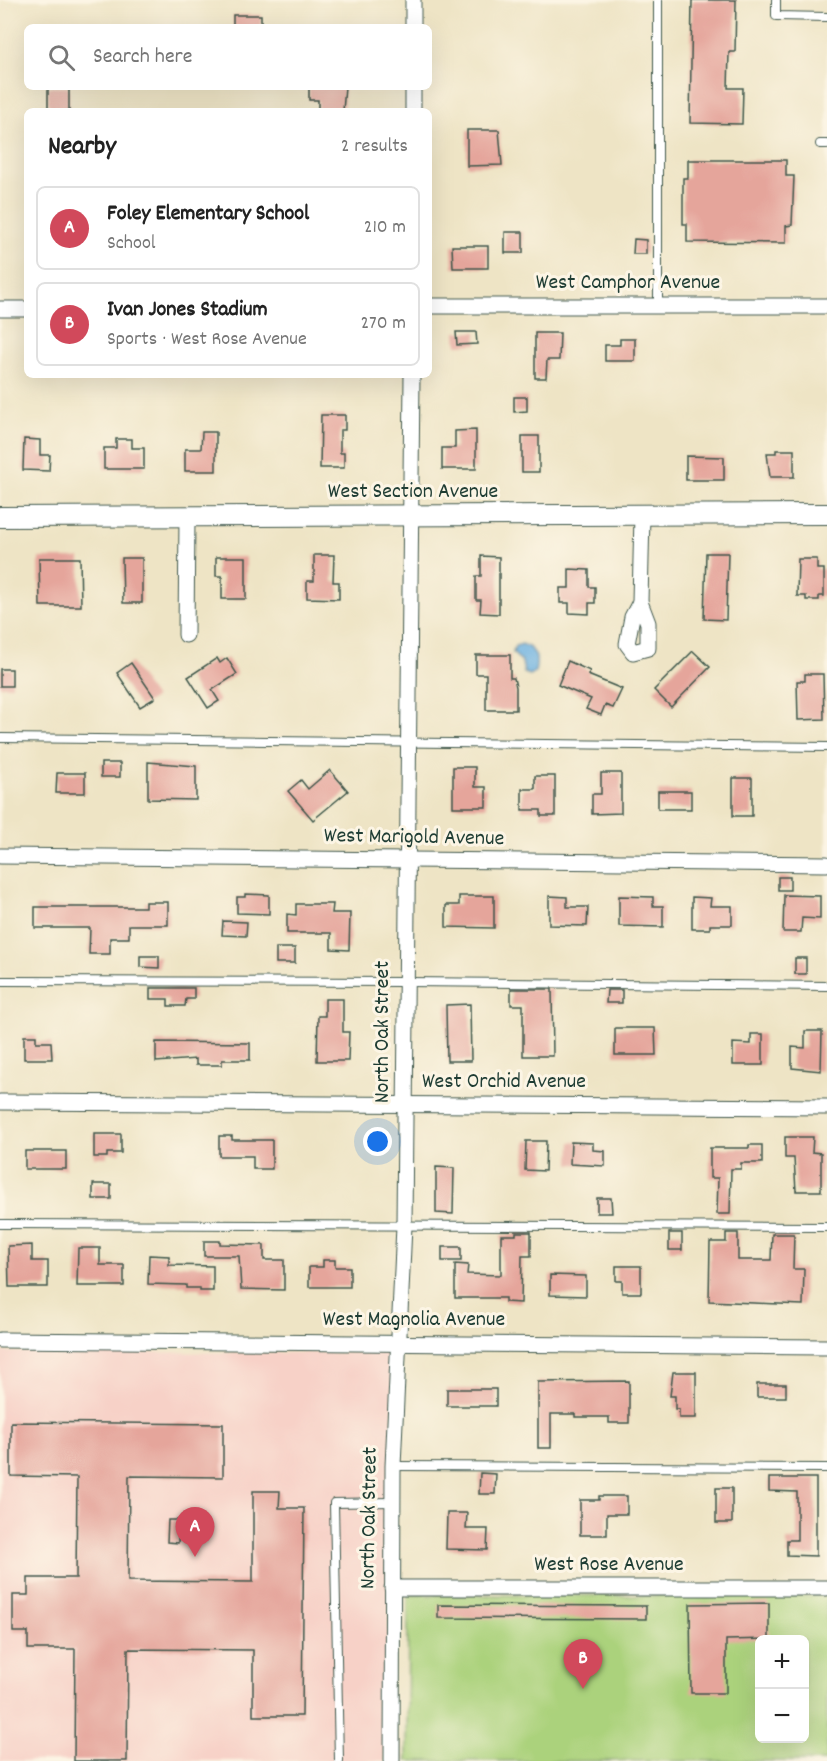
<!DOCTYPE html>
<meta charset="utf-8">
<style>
:root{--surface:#fff;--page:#f2f2f2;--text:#222;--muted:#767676;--line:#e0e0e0;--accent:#d1495b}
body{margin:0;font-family:Dekko,sans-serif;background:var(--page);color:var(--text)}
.controls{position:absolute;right:18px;bottom:18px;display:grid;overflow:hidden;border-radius:9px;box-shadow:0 6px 24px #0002}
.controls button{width:54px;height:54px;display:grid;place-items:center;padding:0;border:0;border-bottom:2px solid var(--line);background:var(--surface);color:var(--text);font:30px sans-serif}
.you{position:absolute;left:378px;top:1142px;width:21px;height:21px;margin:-15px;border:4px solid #fff;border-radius:50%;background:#1a73e8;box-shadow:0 0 0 9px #1a73e833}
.badge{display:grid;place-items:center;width:39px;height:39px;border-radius:50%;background:var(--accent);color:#fff;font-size:20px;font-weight:700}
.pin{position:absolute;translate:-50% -50px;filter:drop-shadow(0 2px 3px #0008)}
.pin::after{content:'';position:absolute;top:32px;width:21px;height:18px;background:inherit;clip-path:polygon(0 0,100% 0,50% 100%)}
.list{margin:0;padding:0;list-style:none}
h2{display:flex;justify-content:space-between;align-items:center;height:78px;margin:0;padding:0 24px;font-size:26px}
h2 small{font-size:20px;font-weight:400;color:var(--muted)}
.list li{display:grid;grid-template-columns:39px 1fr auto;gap:18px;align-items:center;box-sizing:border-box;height:84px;margin:0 12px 12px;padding:0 12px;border:2px solid var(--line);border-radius:9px}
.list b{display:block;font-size:22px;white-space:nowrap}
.list p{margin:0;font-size:20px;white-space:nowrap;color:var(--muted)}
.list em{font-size:20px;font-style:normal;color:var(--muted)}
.icon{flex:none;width:33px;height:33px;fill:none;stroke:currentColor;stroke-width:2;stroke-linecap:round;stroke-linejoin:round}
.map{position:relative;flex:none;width:827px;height:1761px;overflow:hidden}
.search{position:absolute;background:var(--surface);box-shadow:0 6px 24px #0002;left:24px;top:24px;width:408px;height:66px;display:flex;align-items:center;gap:15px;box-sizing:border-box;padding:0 21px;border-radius:9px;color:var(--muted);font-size:22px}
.panel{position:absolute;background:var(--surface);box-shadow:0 6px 24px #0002;left:24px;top:108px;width:408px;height:270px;border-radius:9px}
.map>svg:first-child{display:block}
</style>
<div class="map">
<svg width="827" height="1761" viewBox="0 0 827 1761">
<rect width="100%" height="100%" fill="#fcf5e5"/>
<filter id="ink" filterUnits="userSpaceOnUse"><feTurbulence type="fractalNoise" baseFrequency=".0167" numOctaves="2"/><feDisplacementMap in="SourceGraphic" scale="12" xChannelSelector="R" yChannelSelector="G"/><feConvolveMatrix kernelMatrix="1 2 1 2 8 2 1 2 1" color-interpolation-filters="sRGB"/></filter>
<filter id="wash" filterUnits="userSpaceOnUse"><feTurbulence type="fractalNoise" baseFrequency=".008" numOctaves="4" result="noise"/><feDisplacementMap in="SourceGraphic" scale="24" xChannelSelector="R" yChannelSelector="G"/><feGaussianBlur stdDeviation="1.35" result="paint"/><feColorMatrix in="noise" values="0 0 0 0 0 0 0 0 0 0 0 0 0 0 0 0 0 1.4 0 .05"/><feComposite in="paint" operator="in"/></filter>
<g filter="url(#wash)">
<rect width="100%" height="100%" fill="#eee4c5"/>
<path fill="#f7d1c7" d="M0 1352 395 1353 385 1761H0Z"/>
<path fill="#abd27c" stroke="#658858" stroke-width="1.5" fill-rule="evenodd" d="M408 1595 827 1596V1761H407ZM760 1640H804V1738H760Z"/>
<path fill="#6bb0e1" stroke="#45768a" stroke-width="1.5" d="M522 644C537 650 538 658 535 672L530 675 524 673 522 662 513 653 515 646Z"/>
<g id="blocks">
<g fill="#e5a59b">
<path d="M692 0H736L735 52H729L728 88H743L742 124 690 123Z"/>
<rect x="233" y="15" width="28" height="12"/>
<rect x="48" y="87" width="21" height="24"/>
<path d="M309 87H345L343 111H318V100H309Z"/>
<path d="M467 130H499L502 165 467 166Z"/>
<path d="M688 160H786V176H794L792 225 786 226V243L687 242V224H683V178H688Z"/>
<rect x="505" y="232" width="18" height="21"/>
<path d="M634 239 646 240V254H633Z"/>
<path d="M452 246H488V268H453Z"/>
<path d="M456 332H476L477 344 457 345Z"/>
<path d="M535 333H560L559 360H547L546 378H535Z"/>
<path d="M620 339H635V361H605V345H620Z"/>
<path d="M514 397H527V411L514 412Z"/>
<path d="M321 415H345V430H340V453H344V468H320Z"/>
<path d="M476 430V469H442V448H455V431Z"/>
<path d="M202 432H216V471H185V449H201Z"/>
<rect x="522" y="436" width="17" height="36"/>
<path d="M24 439 40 440V455H50L49 471 23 470Z"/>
<path d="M116 439H132V448H144V469H104V448H116Z"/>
<path d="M776 450H794V477H770L767 453H776Z"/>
<path d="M686 456 724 457V480H686Z"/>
<path d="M706 553H728L726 620 704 619Z"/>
<path d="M314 555H334L333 582H339V599L307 598V581H314Z"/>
<path d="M481 556 499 557V614L480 613 481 600H476V576H481Z"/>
<path d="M216 557H246V599H222V576H216Z"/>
<path d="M39 558H80L81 606H40Z"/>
<path d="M122 558H142V603H123Z"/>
<path d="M798 559H817V569H824V596H819V600H806V596H797Z"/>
<path d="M569 569 589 570V587H595V603H589V614L569 613V603H560V588H569Z"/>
<path d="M693 651 710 667 671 707 654 690Z"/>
<path d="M476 655H510V678H514L516 687V710H486V674H476Z"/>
<path d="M217 658 220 663 227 658 237 674 212 690 219 701 208 708 188 677Z"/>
<path d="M568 661 590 671 588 675 622 689 613 708 605 705 601 715 586 709 591 699 558 685Z"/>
<path d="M131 663 155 698 140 707 117 673Z"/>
<rect x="0" y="669" width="12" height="17"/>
<path d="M805 674H823L824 719 798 720 797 681H805Z"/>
<path d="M148 762 196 766V800L148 799Z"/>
<rect x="101" y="763" width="19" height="14"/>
<path d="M453 767H475V787H486V807H453Z"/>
<path d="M330 770 348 791 313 820 288 791 301 780 308 789Z"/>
<path d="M57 773H85V793H56Z"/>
<path d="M601 773H621V813L592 814V794H601Z"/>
<path d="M535 776H555V816H541V810H522V789H535Z"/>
<rect x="733" y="778" width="19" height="38"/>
<rect x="658" y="791" width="33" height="18"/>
<rect x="778" y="877" width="12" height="13"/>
<path d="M245 894 269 895V914L237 913V897H245Z"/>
<path d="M784 895 820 896V919L802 918 801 932H783Z"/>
<path d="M459 896H494V928L446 927V905H459Z"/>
<path d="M549 896 567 897V907H588L587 926 549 925Z"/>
<path d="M619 896 653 897V906H663V927L619 926Z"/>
<path d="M692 897 711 898 710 906H732V925H710V929H692Z"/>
<path d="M145 902H168V925H129V938H110V954H89L90 928H35V907H145Z"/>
<path d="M296 904H333L332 913H350L349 950 331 949V933H287V914L296 915Z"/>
<path d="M223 921 247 922 246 936 222 935Z"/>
<rect x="276" y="948" width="19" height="15"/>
<path d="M140 956H159V968L140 967Z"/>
<rect x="795" y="958" width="11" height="16"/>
<path d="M150 988H194V999H186L185 1006H168V999H150Z"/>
<path d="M511 989H552L553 1056H523V1005H511Z"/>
<path d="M607 990H622V1003H606Z"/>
<path d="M325 999H343V1032H349L348 1061H317L318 1016H325Z"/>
<path d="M470 1004 471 1061H447L446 1005Z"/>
<path d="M615 1028H655L656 1055H615Z"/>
<path d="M805 1031H822L821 1071 792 1068V1047L805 1048Z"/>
<path d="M751 1034H763V1065H733V1043L751 1044Z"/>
<path d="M24 1036H36V1042H51L52 1059H24Z"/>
<path d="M156 1042 250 1043V1060H222V1065H196V1059L156 1062Z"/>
<path d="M94 1134H121V1153H107V1157H94Z"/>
<path d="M219 1136H232V1140H272V1169H253V1156H219Z"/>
<path d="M785 1137H813L812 1152 821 1153V1191H796L794 1158H785Z"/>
<path d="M526 1141H546L545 1171 525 1170Z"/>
<path d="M571 1142 593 1143V1150L605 1151V1166L570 1164Z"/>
<path d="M749 1145H762V1163H741V1169H731L730 1214H717L718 1178H710V1148H749Z"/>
<rect x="25" y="1151" width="41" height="18"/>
<path d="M436 1167 454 1168 453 1214 436 1213Z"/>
<rect x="93" y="1184" width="18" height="15"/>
<path d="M597 1198H611L612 1213H597Z"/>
<path d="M516 1232H531V1256H522L521 1303 505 1302V1298H455V1264L468 1265 467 1274 501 1275V1235H516Z"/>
<rect x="669" y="1233" width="13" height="17"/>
<path d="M726 1233H738V1260H771L772 1234H794L793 1269H804L803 1305 709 1301 710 1242H726Z"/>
<path d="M204 1241H220V1244L264 1245V1260H284V1290L241 1289 239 1256H204Z"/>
<path d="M32 1245V1261H48V1287H9L8 1246Z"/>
<rect x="442" y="1247" width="19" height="14"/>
<path d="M78 1248H100V1265H124V1286H77Z"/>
<path d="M149 1255 169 1256V1265L213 1266V1291H200V1288H186V1285L148 1284Z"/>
<path d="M323 1260H335V1267H350V1287H309V1267H323Z"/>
<path d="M616 1266H641V1293H622V1281H616Z"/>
<path d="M550 1275 586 1276V1296L550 1295Z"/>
<path d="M673 1372H696V1418H679V1409H675V1396H670Z"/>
<path d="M629 1381V1423H609V1417H575V1414H551V1448H538V1382Z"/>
<rect x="757" y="1384" width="29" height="13"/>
<rect x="447" y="1389" width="49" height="17"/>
<path d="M11 1422 223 1424V1477L129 1476 128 1581 253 1582V1491H280L279 1508H304L302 1716H253V1650L128 1649 127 1761H74L75 1649H28V1632H13V1595H28V1578H76L77 1477 11 1476Z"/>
<path d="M480 1473 496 1474 495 1494H479Z"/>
<path d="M769 1478H816V1556L787 1555V1540H797V1492L769 1491Z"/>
<rect x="716" y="1488" width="16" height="35"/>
<path d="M599 1496H627V1514H607V1535H580V1500H599Z"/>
<path d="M447 1513H467L466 1529H488L487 1550 446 1549Z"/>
<path d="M168 1520H179L178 1543 167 1542Z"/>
<path d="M769 1603V1639L726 1640V1693H691L690 1604Z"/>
<path d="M438 1605 646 1606V1619L438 1618Z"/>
</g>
</g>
</g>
<g filter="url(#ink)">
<use href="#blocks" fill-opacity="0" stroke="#3e564a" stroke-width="1.5"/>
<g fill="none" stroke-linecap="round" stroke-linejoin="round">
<defs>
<g id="service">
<path d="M776 0V16L827 17"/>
<path d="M820 144H827"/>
<path d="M658 305V0"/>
<path d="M0 738 827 747"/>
<path d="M0 981 406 982 827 986"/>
<path d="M0 1224 827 1227"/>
<path d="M393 1466 827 1468"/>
<path d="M339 1761 334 1503 392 1502"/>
</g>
<g id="minor">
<path d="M413 27V0"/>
<path d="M413 111V87"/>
<path d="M429 306H827"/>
<path d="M0 309H27"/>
<path d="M640 602 648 623V648L633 652 627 644 632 617Z"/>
<path d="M640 602 642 515"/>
<path d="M186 635 187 517"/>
<path d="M0 856 827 864"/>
<path d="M0 1102 827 1107"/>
<path d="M0 1340 827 1347"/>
<path d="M392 1588H827"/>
<path d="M392 1761 393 1466 404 1226 412 375"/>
</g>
<path id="tertiary" d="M0 517 827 514"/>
</defs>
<use href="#service" stroke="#3e564a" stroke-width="10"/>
<use href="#minor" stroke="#3e564a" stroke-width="17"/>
<use href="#tertiary" stroke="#3e564a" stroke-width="22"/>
<use href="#service" stroke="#fff" stroke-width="8"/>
<use href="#minor" stroke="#fff" stroke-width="15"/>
<use href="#tertiary" stroke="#fff" stroke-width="20"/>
</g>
</g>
<g text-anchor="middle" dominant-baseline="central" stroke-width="6" stroke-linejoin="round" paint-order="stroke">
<g font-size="22" fill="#1f3d34" stroke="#fcf5e5">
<text x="628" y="283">West Camphor Avenue</text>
<text x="413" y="492">West Section Avenue</text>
<text transform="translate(414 838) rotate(1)">West Marigold Avenue</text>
<text transform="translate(383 1032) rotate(-90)">North Oak Street</text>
<text x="504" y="1082">West Orchid Avenue</text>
<text x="414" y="1320">West Magnolia Avenue</text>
<text transform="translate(370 1518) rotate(-89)">North Oak Street</text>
<text x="609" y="1565">West Rose Avenue</text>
</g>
</g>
</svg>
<div class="controls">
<button>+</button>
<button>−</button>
</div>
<div class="you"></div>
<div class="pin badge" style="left:195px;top:1557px">A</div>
<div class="pin badge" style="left:583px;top:1689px">B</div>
<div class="search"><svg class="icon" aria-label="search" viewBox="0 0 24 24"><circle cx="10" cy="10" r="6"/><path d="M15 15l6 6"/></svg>Search here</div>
<section class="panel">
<h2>Nearby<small>2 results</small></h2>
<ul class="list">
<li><span class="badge">A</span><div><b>Foley Elementary School</b><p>School</p></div><em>210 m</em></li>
<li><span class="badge">B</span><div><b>Ivan Jones Stadium</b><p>Sports · West Rose Avenue</p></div><em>270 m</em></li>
</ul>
</section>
</div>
